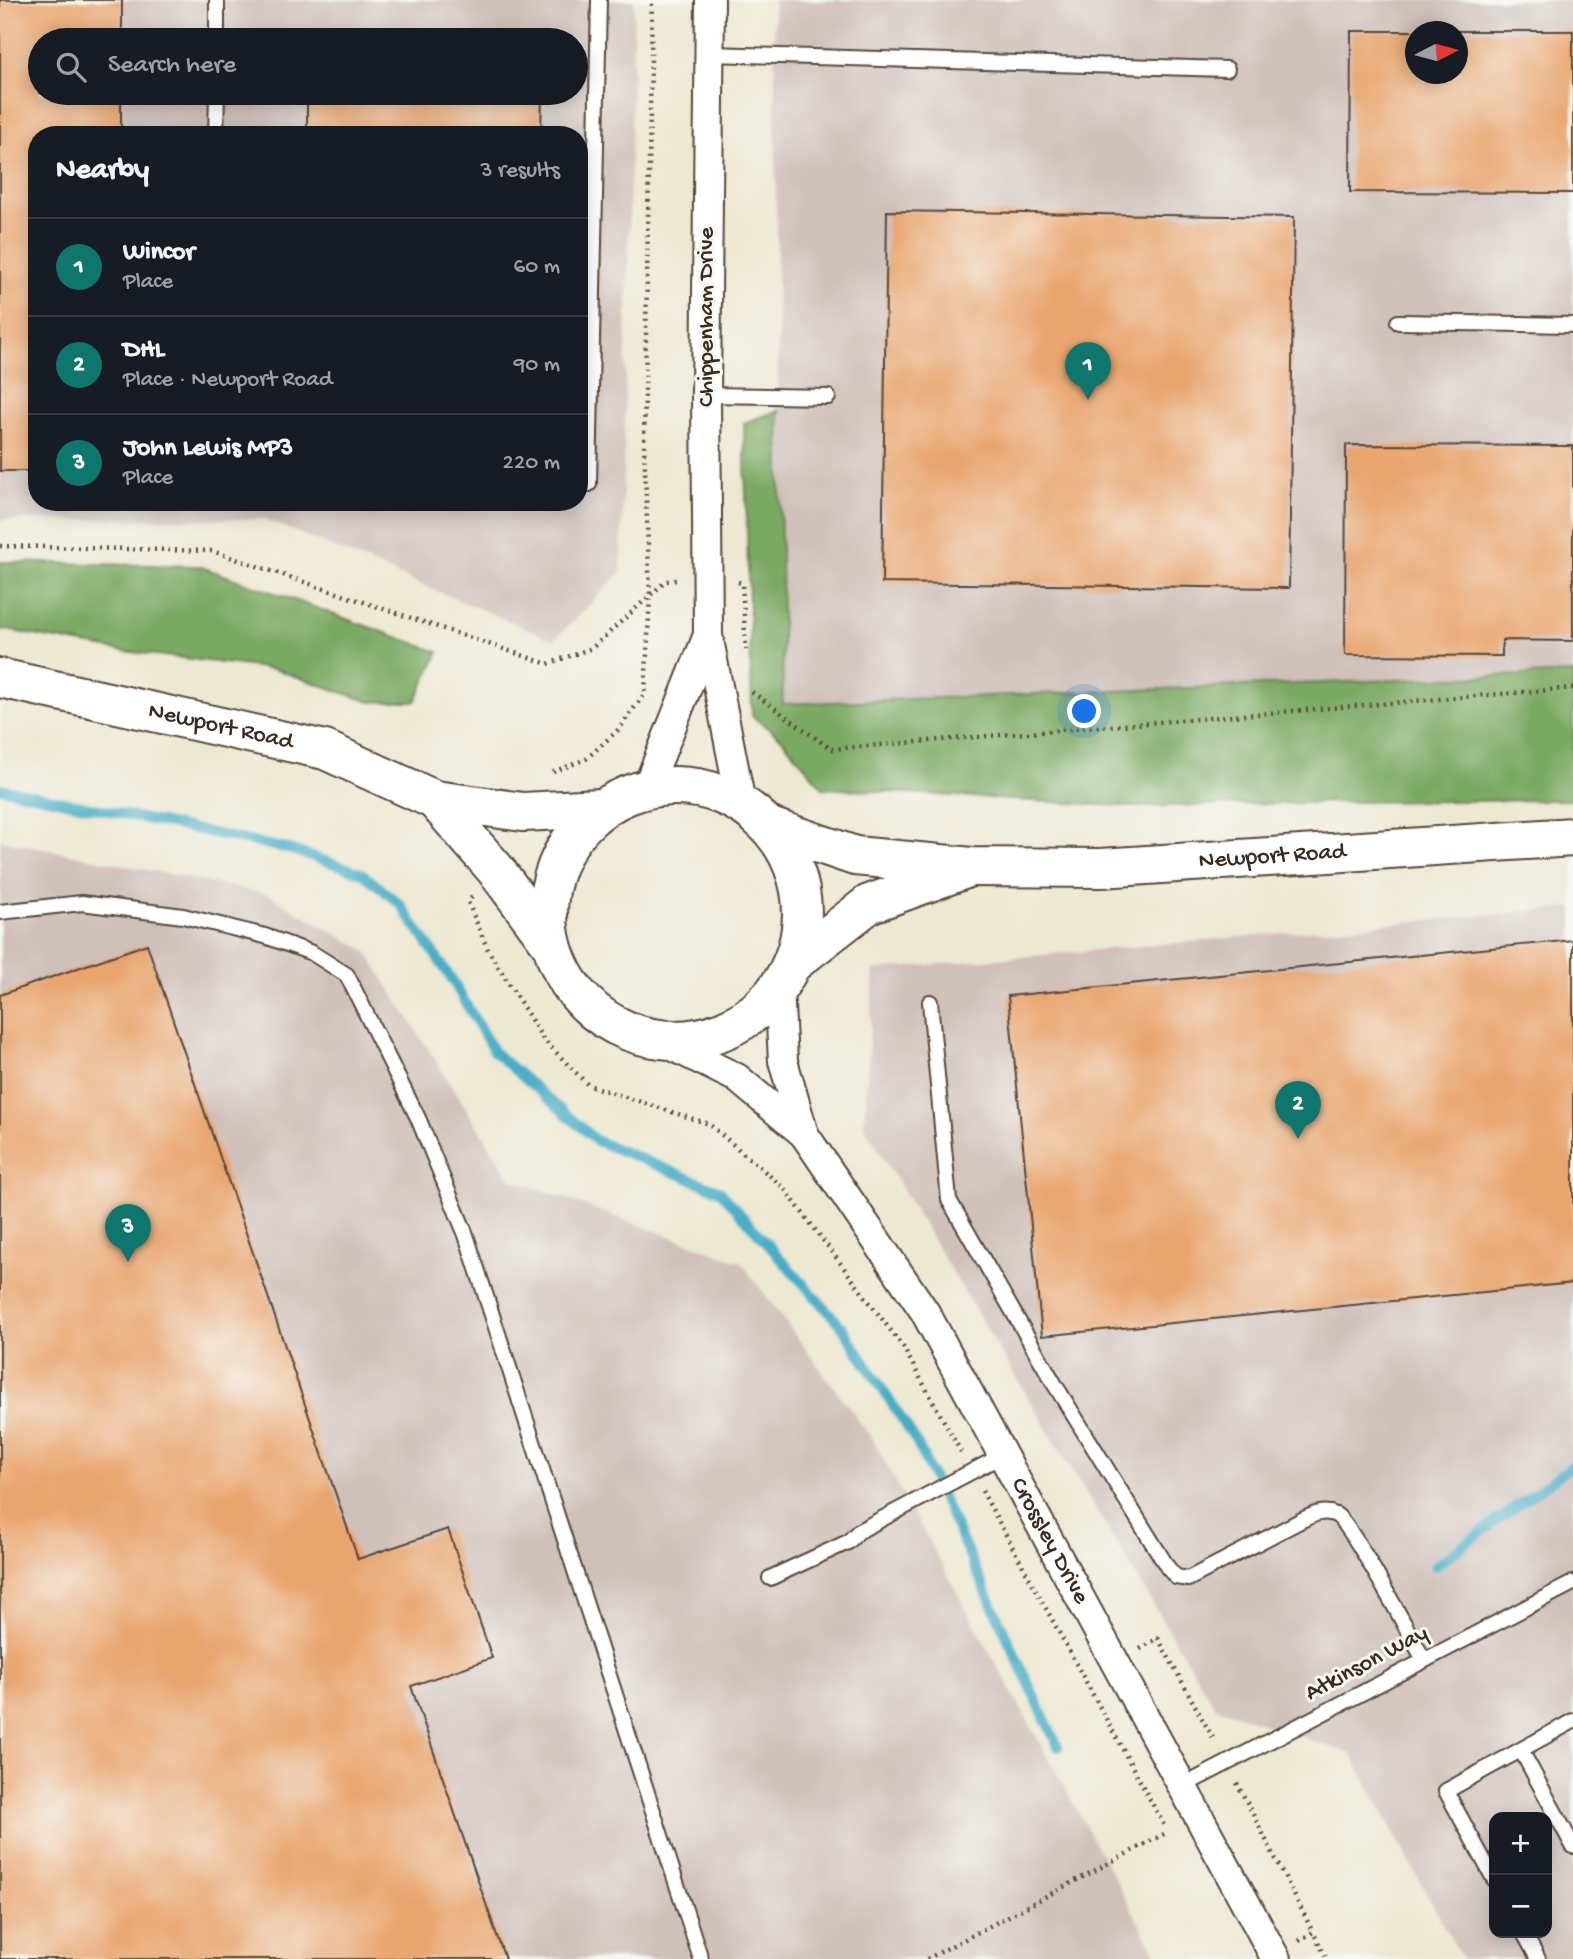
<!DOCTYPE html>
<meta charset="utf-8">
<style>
:root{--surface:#171b24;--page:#20242c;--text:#f1f3f6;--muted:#9ea1a6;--line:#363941;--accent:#0f766e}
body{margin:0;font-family:"Gochi Hand",sans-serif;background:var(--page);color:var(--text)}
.controls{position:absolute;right:21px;bottom:21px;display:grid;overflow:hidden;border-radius:14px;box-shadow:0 4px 18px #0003}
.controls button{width:63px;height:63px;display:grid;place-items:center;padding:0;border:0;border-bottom:2px solid var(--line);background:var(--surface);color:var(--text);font:35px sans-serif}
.compass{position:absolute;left:1405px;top:21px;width:63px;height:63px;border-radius:50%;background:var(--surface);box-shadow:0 4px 18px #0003;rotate:84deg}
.you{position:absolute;left:1085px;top:712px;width:24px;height:24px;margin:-18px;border:5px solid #fff;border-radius:50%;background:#1a73e8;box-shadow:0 0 0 10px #1a73e833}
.badge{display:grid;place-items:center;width:46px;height:46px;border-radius:50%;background:var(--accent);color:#fff;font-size:23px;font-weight:700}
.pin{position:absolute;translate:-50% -58px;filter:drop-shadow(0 2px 4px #0008)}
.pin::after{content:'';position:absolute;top:37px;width:24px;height:21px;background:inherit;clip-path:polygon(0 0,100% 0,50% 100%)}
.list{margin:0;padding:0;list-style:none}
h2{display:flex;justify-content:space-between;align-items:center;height:91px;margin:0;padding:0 28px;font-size:30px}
h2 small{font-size:23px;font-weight:400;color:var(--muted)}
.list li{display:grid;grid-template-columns:46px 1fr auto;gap:21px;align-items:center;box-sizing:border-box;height:98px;padding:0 28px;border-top:2px solid var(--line)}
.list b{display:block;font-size:26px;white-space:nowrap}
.list p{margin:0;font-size:23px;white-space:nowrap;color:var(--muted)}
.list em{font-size:23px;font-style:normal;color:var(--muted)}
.icon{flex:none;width:38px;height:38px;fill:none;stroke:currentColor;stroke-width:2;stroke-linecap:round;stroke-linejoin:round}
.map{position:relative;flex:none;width:1573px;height:1959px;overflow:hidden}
.search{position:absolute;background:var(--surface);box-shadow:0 4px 18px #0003;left:28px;top:28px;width:560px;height:77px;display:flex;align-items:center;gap:18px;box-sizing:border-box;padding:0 24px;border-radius:38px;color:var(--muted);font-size:26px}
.panel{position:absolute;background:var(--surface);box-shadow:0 4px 18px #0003;left:28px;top:126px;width:560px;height:385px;border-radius:28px}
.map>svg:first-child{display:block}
</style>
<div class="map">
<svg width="1573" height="1959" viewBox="0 0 1573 1959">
<rect width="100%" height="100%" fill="#f6f6f2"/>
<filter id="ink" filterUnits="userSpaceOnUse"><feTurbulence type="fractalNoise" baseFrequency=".0143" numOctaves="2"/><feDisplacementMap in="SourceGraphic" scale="14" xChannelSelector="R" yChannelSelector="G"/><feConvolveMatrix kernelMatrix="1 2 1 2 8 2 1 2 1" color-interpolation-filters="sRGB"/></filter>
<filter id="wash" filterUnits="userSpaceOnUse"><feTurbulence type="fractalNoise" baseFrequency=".00686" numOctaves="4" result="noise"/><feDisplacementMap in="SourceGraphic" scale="28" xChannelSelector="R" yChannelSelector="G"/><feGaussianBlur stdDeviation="1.57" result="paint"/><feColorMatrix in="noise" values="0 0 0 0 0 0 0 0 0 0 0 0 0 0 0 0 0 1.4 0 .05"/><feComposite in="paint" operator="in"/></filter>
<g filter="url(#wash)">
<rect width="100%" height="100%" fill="#ede8d1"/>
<g fill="#cfc0ba" fill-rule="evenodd">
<path d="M0 0H634L621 573 554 640 265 519 0 520ZM40 40H576V93H40ZM37 135H579V502H37Z"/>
<path d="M774 0H1573V673L782 704ZM1416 32H1458V74H1416Z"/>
<path d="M0 840 267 894 366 951 511 1179 741 1262 873 1440 1159 1959H0Z"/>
<path d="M1573 907V1959H1462L1351 1754 1215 1707 864 1126 874 970ZM1494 1817H1547V1933H1494Z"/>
</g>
<g fill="#7aa962" stroke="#5a6a40" stroke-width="2">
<path d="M779 410 783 704 1573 673V800L1345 802 1134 807 823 788 782 739 752 716 744 423Z"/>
<path d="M0 562 199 566 439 652 415 702H370L274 669 123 651 0 629Z"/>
</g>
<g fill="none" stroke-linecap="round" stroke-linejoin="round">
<g stroke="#47adc7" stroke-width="10">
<path d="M0 788 292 850 362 873 400 904 451 978 494 1052 597 1141 720 1191 842 1327 916 1441 1058 1747"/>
<path d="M1435 1566 1573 1465"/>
</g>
</g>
<g id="blocks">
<g fill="#e9a56e">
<path d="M0 0H122V40H40V93H121V135H37V471H0Z"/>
<path d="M1351 31H1416V74H1458V31H1573V193L1350 192Z"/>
<path d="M307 93H542L541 135H307Z"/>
<path d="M887 211 1294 217 1289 588 882 583Z"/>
<path d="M1346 445 1573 446V641L1502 640V656L1345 655Z"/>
<path d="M1573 940V1283L1042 1336 1008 996Z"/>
<path d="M147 944 358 1559 448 1529 492 1658 411 1686 505 1959H0V995Z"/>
</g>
</g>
</g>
<g filter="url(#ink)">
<use href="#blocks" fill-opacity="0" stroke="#564639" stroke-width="2"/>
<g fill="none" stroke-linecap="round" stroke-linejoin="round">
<defs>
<g id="lane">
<path d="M217 40V0"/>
<path d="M709 54 1227 69"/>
<path d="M216 135 217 93"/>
<path d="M1398 322 1573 325"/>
<path d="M706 395 828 397"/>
<path d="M589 484 599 0"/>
<path d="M0 912 82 903 183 916 265 936 312 953 347 975 418 1118 466 1235 701 1959"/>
<path d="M930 1002 949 1200 1055 1385 1168 1568 1176 1577 1188 1579 1300 1521C1312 1515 1323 1509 1336 1515 1351 1523 1411 1637 1424 1660"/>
<path d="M770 1578 848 1542 859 1531 1003 1455"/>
<path d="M1521 1750 1573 1846"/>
<path d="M1183 1786 1573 1583"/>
<path d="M1494 1879 1446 1791 1573 1721"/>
<path d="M1524 1933 1538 1959"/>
</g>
<g id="street">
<path d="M710 0 706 395 708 635 741 803"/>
<path d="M647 788 708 635"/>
<path d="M779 987 783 1061 804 1134"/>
<path id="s1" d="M660 1040 737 1078 804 1134 925 1312 1276 1959"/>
</g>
<g id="secondary">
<path id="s2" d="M0 678 325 750 435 800 523 812 601 808"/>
<circle cx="675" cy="913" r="127"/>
<path d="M435 800 496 870 551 944"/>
<path id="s3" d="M770 827 855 856 972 867 1101 868 1573 837"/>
<path d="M793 963 869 904 963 870"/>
</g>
</defs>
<use href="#lane" stroke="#564639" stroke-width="18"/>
<use href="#street" stroke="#564639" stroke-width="32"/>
<use href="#secondary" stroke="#564639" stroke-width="42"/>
<g stroke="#564639" stroke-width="4.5" stroke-dasharray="2 5" stroke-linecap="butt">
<path d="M0 546 212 551 548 664 592 648 666 581 677 580"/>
<path d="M738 582 742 583 746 650"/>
<path d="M752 692 831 749 1573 688"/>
<path d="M553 772 586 759 619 729 645 693 650 596 644 445 652 0"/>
<path d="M472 897 468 902 488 950 543 1039 588 1085 709 1124 784 1188 903 1347 961 1452"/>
<path d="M982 1491 1165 1827"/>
<path d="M1140 1649 1158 1638 1215 1742"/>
<path d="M1237 1783 1313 1932"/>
<path d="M1299 1941 1313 1932 1327 1959"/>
<path d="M927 1959 1168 1832"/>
</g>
<use href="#lane" stroke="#fff" stroke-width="14"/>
<use href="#street" stroke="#fff" stroke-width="28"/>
<use href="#secondary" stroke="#fff" stroke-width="38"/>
</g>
</g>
<g text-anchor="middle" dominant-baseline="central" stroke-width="6" stroke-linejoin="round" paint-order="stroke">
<g font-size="24" fill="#3b2a1e" stroke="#f6f6f2">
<text transform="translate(707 317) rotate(-90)">Chippenham Drive</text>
<text stroke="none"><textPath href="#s2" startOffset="226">Newport Road</textPath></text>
<text stroke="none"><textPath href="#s3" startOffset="508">Newport Road</textPath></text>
<text stroke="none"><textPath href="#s1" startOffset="649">Crossley Drive</textPath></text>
<text transform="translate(1367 1664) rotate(-28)">Atkinson Way</text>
</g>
</g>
</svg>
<div class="controls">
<button>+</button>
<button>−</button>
</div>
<svg class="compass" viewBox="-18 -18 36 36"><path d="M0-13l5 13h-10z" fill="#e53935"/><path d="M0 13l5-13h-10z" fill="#9ea1a6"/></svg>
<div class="you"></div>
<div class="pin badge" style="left:1088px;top:400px">1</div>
<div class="pin badge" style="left:1298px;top:1139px">2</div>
<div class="pin badge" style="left:128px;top:1262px">3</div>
<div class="search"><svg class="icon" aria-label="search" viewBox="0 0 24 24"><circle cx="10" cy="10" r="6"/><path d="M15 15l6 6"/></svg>Search here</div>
<section class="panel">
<h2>Nearby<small>3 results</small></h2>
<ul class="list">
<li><span class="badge">1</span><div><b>Wincor</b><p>Place</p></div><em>60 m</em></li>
<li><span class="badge">2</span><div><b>DHL</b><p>Place · Newport Road</p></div><em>90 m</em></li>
<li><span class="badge">3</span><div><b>John Lewis MP3</b><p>Place</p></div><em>220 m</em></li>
</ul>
</section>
</div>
